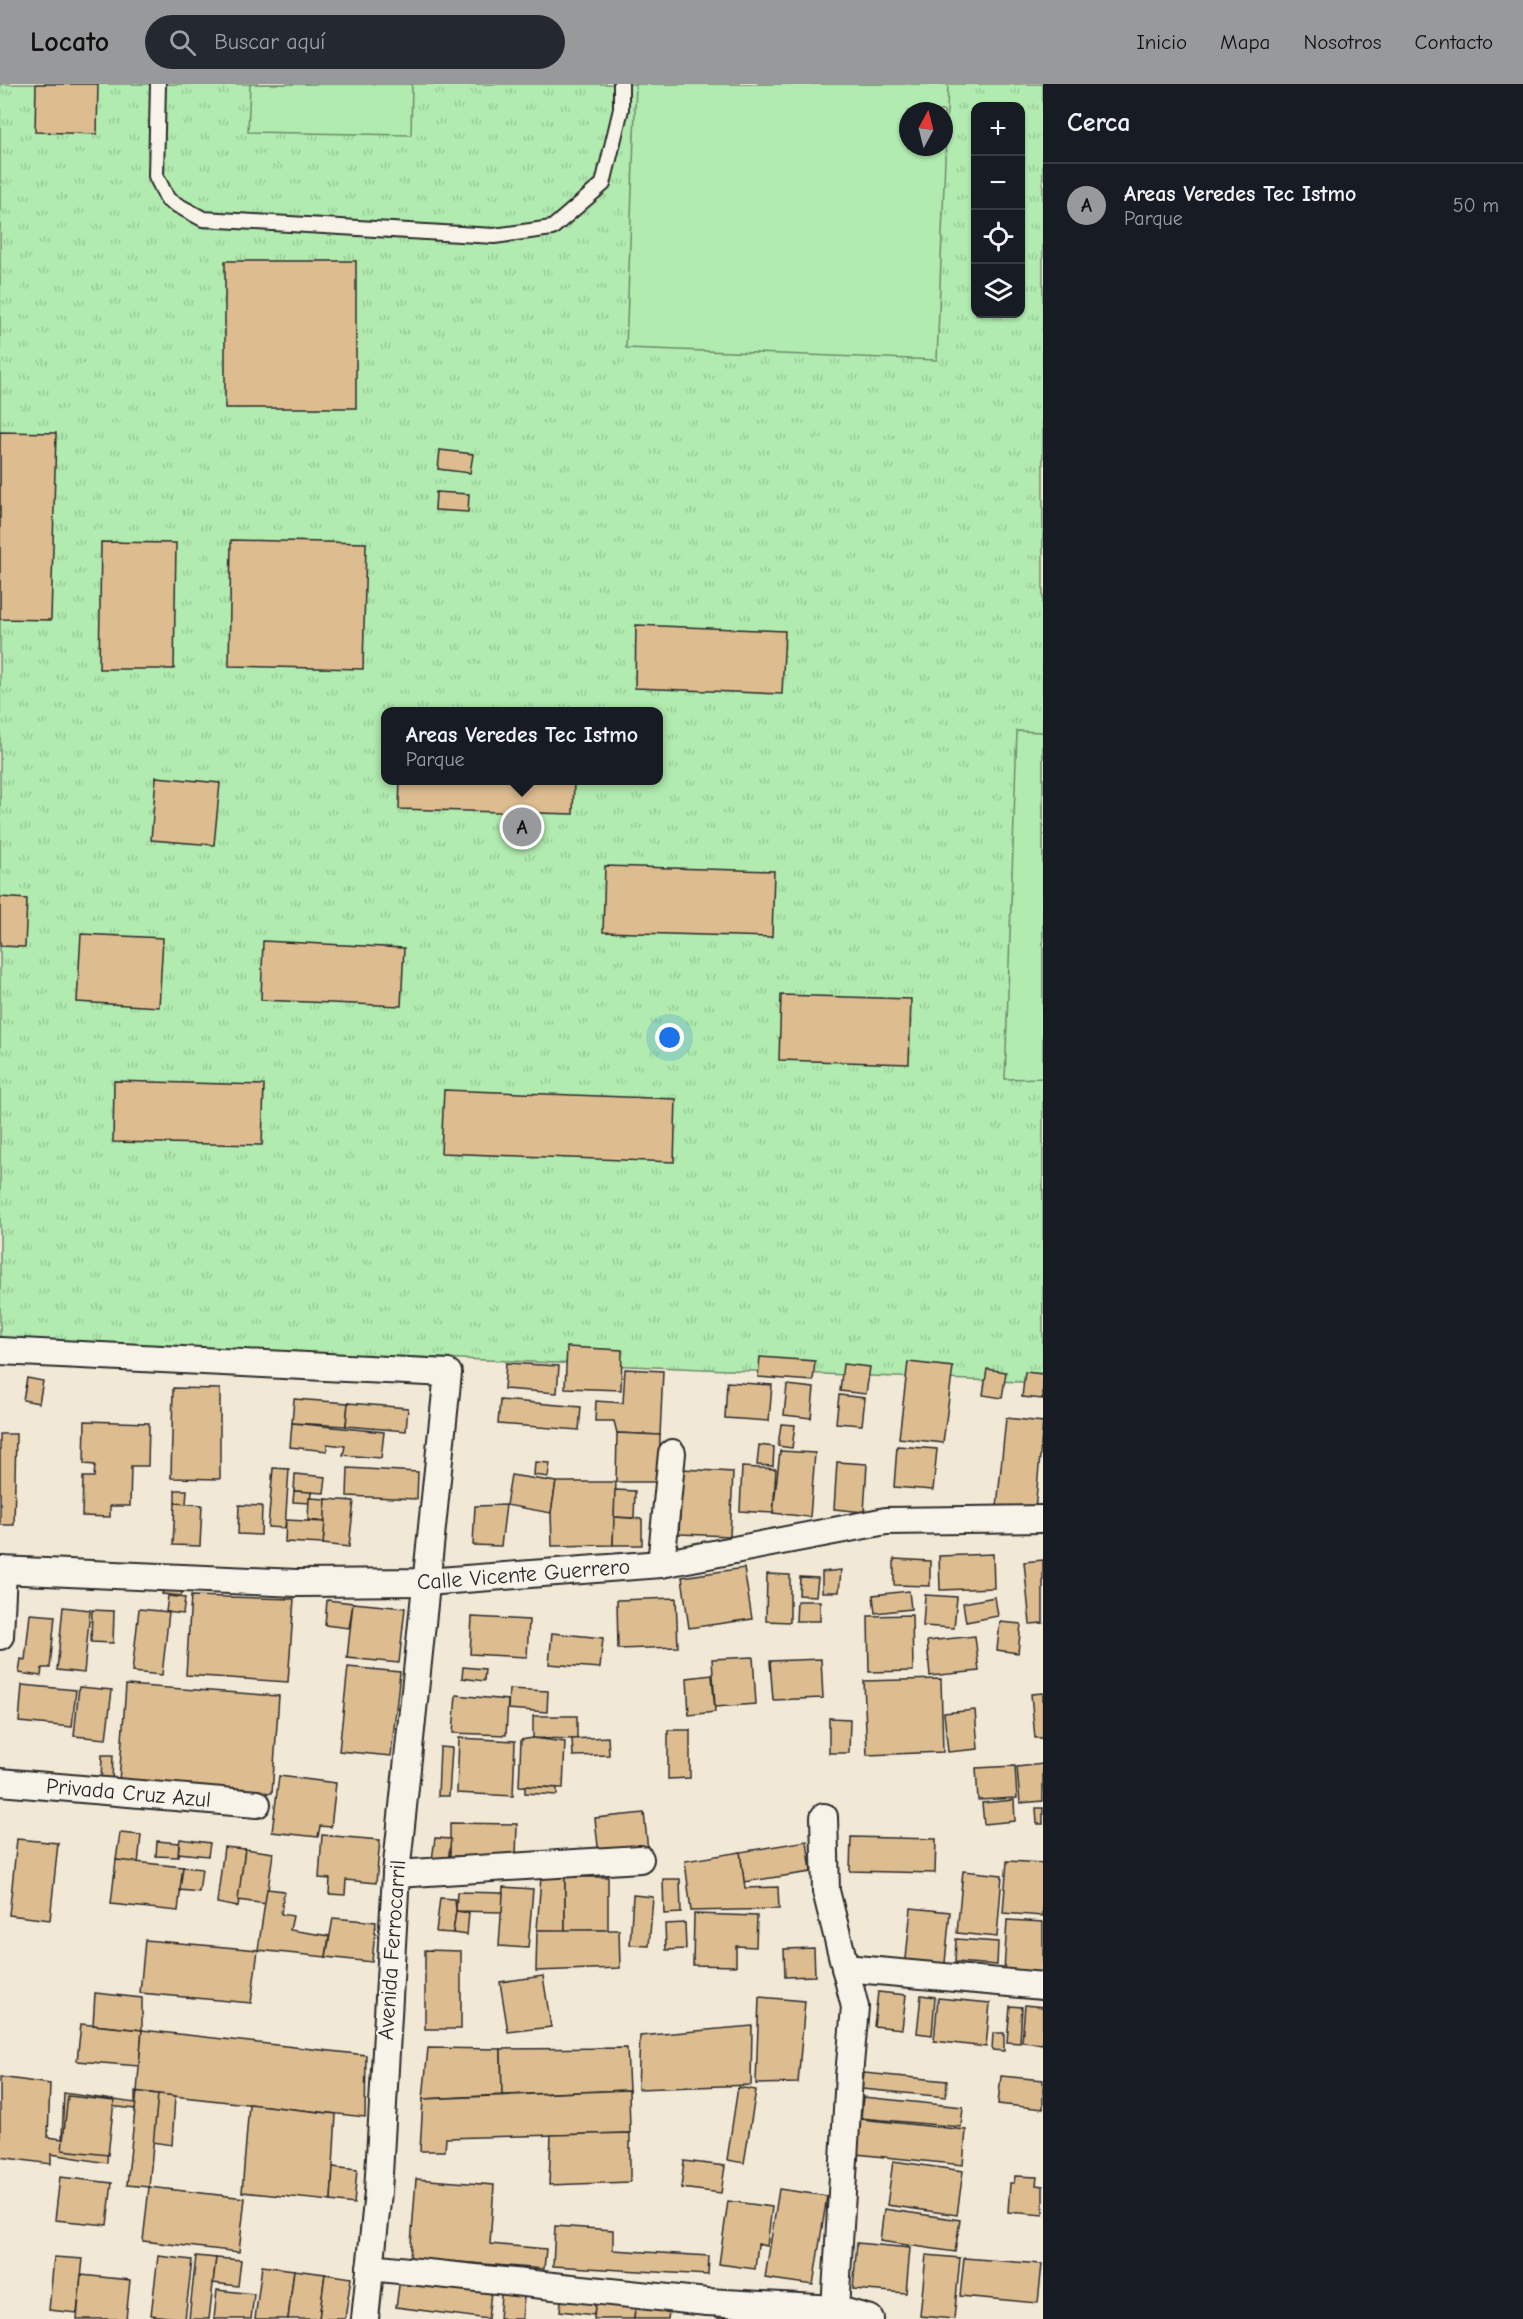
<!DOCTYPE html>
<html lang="es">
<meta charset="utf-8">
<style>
:root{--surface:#171b24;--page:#242831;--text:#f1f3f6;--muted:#9ea1a6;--line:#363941;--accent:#98999b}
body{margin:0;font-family:"Comic Neue",sans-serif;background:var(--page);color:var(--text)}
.controls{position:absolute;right:18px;top:18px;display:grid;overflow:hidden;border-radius:12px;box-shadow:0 2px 4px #0004}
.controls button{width:54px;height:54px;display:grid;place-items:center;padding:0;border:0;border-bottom:2px solid var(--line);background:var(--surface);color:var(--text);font:30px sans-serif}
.compass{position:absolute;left:899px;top:18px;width:54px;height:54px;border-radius:50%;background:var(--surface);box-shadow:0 2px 4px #0004;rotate:7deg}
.you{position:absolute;left:670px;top:954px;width:21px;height:21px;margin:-15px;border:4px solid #fff;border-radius:50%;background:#1a73e8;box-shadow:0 0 0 9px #1a73e833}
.badge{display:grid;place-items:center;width:39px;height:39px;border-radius:50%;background:var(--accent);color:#111;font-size:20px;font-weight:700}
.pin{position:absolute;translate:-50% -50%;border:3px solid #fff;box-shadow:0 2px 6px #0006}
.popup{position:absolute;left:381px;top:623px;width:282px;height:78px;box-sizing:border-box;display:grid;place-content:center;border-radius:12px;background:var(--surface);filter:drop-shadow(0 2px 4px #0005);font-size:20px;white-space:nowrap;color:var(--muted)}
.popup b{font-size:22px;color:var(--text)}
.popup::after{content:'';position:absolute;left:50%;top:100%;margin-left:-12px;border:12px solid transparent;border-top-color:var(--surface)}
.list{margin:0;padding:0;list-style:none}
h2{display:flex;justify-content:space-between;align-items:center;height:78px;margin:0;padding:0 24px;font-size:26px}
h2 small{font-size:20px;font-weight:400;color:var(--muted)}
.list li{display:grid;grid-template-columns:39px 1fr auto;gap:18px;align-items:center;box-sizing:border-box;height:84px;padding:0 24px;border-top:2px solid var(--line)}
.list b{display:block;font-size:22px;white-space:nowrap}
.list p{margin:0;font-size:20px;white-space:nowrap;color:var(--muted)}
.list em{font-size:20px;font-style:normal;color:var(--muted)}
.icon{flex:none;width:33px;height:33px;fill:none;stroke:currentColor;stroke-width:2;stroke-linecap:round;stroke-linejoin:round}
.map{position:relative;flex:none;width:1043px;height:2235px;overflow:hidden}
header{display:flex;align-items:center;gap:36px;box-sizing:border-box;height:84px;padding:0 30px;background:var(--accent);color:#111}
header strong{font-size:28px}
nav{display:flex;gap:33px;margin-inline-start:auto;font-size:21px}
.search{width:420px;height:54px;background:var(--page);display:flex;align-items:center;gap:15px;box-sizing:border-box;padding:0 21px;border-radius:33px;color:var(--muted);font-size:22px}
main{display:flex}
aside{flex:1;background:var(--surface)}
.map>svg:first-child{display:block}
</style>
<header>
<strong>Locato</strong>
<div class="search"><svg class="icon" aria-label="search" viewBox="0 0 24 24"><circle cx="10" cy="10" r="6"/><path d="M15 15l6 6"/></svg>Buscar aquí</div>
<nav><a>Inicio</a><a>Mapa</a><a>Nosotros</a><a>Contacto</a></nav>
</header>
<main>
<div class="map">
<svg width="1043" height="2235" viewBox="0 0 1043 2235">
<defs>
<pattern id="park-tufts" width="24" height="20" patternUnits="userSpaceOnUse" patternTransform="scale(1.5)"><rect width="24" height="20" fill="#b1ebaf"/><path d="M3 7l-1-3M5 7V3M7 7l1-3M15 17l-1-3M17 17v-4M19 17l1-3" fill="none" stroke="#98ca97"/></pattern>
</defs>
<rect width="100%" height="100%" fill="#f2e8d6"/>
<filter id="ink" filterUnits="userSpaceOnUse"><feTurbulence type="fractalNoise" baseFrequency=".0167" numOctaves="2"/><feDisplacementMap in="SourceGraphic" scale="12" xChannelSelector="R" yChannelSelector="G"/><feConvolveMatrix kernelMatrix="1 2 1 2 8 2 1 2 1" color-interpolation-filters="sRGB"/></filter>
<g filter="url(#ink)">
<path fill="url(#park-tufts)" stroke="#6e8b6d" stroke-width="1.5" fill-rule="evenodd" d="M0 0H1043V1299L0 1256ZM976 22H1020V230H976ZM908 27H944V63H908ZM386 628H658V696H386Z"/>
<g fill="#b1ebaf" stroke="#6e8b6d" stroke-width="1.5" fill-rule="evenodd">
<path d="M250 0H412L411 51 248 48Z"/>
<path d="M636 0H948L937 276 626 264ZM908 27H944V63H908Z"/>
<path d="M1017 647 1043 648V994L1005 995Z"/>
</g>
<g fill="#ddbd90" stroke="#2b2b2b" stroke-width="1.5">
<path d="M36 0H98L97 50 35 48Z"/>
<rect x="225" y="177" width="131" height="147"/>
<path d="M0 348 56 349 51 536 0 535Z"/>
<path d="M440 366 473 370 470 389 438 385Z"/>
<path d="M436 408 469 410 468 428 435 426Z"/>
<path d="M231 456 366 459 363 585 229 582Z"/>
<path d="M101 458 176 459 174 585H99Z"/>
<path d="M636 541 785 547 782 610 635 604Z"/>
<path d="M156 693 220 699 214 761 151 756Z"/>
<path d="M400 696H574L573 730 399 725Z"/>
<path d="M605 782 774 787 772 853 603 848Z"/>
<path d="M0 813 27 815 25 863 0 862Z"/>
<path d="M81 850 163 854 159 923 77 918Z"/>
<path d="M263 857 404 864 401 922 261 916Z"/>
<path d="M781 911 911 915 909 980 779 976Z"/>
<path d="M114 997 264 1001 262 1061 113 1058Z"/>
<path d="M444 1006 676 1015 674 1078 441 1069Z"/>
<path d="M567 1263 622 1266 621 1306 565 1304Z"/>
<path d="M760 1273 815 1277 813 1297 758 1293Z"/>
<path d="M908 1278 953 1283 943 1359 899 1354Z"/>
<path d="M506 1279 559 1282 557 1309 504 1305Z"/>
<path d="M843 1280 870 1283 866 1310 840 1307Z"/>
<path d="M625 1285 663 1287 660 1351 617 1349 614 1337H595L596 1317 623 1319Z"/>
<path d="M987 1285 1006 1288 1002 1314 983 1311Z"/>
<path d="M1025 1288 1043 1290V1315L1022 1313Z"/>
<path d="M27 1294 43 1297 39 1319 23 1316Z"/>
<path d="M727 1298 772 1301 769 1337 725 1334Z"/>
<path d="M787 1301 814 1304 811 1334 784 1331Z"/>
<path d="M173 1304 220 1305V1395L171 1394Z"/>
<path d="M839 1311 865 1314 862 1341 836 1339Z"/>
<path d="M294 1315 348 1319 346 1342 292 1339Z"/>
<path d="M500 1316 581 1323 579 1346 498 1340Z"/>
<path d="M348 1319 408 1324 406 1347 346 1342Z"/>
<path d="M1006 1334 1043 1338 1035 1427 997 1423Z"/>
<path d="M85 1337 149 1339 148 1382H131L130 1422H110V1433L82 1432 83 1393H94L95 1381 84 1380Z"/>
<path d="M292 1339 384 1348 381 1374 343 1371 345 1362 327 1360V1367L290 1363Z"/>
<path d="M781 1340 795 1341 792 1364 778 1362Z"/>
<path d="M617 1349 660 1351 659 1398H616Z"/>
<path d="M0 1350H16L14 1441H0Z"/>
<path d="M759 1361 774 1363 773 1382 757 1381Z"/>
<path d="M897 1362 937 1365 933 1406 894 1403Z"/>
<path d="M780 1367 815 1369 810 1433 773 1429Z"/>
<path d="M535 1378 550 1379 548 1393 534 1391Z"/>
<path d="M837 1378 867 1380 864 1428 834 1425Z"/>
<path d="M742 1383 776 1385 773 1429 740 1427Z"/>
<path d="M273 1384 289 1385 285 1444 268 1443Z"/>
<path d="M348 1384 418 1388 417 1415 347 1412Z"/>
<path d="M682 1385 733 1388 730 1452 679 1450Z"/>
<path d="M295 1390 326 1393 324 1409 294 1407Z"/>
<path d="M511 1391 556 1398 551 1429 506 1421Z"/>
<path d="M556 1398H616L613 1461 552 1462 551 1429Z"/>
<path d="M175 1406H187L186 1420 175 1419Z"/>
<path d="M615 1406 635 1407 634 1434 614 1433Z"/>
<path d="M294 1407 311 1408 310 1419 293 1418Z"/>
<path d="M309 1414 326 1415 325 1438 308 1436Z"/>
<path d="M326 1415 354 1417 349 1463 323 1460Z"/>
<path d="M175 1419 202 1421 200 1462 173 1461Z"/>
<path d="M239 1421 262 1422 261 1451 238 1450Z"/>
<path d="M506 1421 501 1462 473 1461 475 1422Z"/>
<path d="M614 1433 642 1435V1461H613Z"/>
<path d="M286 1436 325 1438 323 1460 285 1458Z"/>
<path d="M993 1470 994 1504 940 1506 939 1472Z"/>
<path d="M894 1475 930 1477V1502L894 1501Z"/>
<path d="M1043 1476V1539L1030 1540 1024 1478Z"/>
<path d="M744 1484 752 1535 689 1544 682 1493Z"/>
<path d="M841 1486 839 1508H822V1488Z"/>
<path d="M767 1490 790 1491V1538L766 1537Z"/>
<path d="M800 1493 818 1494 816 1512 799 1511Z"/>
<path d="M165 1500 185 1501 181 1512 162 1510Z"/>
<path d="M909 1507 911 1525 875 1529 873 1511Z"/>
<path d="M925 1511 957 1513 954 1544 923 1542Z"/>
<path d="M168 1512 185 1514 183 1530 166 1528Z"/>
<path d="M191 1512 294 1515 288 1598 186 1591Z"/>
<path d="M995 1513 998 1532 966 1538 963 1519Z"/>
<path d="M676 1514 678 1563 618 1565 617 1516Z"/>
<path d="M327 1516 353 1519 349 1544 325 1541Z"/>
<path d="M797 1517H820V1537H796Z"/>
<path d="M353 1519 405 1524 399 1579 347 1574Z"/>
<path d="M63 1523 90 1526 84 1589 57 1586Z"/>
<path d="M139 1525 169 1528 162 1591 132 1588Z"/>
<path d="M92 1526 114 1527 113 1559 91 1558Z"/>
<path d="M30 1530 55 1532 50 1584H42L41 1592 19 1589 21 1575 25 1576Z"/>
<path d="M912 1531 913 1587 869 1588 868 1532Z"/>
<path d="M472 1533 529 1536 527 1573 470 1570Z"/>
<path d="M1000 1538 1021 1540 1018 1569 997 1566Z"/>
<path d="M552 1549 603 1554 600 1584 549 1580Z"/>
<path d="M975 1552 979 1587 930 1592 927 1557Z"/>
<path d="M753 1573 756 1620 715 1623 712 1575Z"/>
<path d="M821 1575 823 1614 773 1616 770 1577Z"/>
<path d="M348 1583 400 1588 391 1672 339 1667Z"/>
<path d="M463 1583 485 1585 484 1597 462 1594Z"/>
<path d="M712 1591 715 1628 689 1631 687 1594Z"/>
<path d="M941 1595 943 1668 867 1671 864 1597Z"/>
<path d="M22 1601 76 1606 72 1643 19 1638Z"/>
<path d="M126 1601 279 1612 272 1709 119 1698Z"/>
<path d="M79 1603 112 1606 106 1655 74 1652Z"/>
<path d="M509 1605 548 1607 547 1628 508 1625Z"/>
<path d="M1043 1609V1654H1035L1031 1610Z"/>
<path d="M456 1611 508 1616 506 1651 453 1649Z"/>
<path d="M975 1626 978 1665 948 1668 944 1629Z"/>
<path d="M533 1632H577V1655L533 1654Z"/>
<path d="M829 1634 850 1635 849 1669H829Z"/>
<path d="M668 1646H690V1694L668 1695Z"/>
<path d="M608 1653 609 1671 573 1672 572 1655Z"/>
<path d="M459 1654 515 1657 513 1712 457 1709Z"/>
<path d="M533 1654 565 1658 563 1704 519 1702 521 1656Z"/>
<path d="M440 1663 452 1664 449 1712H438Z"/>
<path d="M102 1671H113L112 1698 101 1697Z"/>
<path d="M1043 1680V1717L1020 1719 1017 1683Z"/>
<path d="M1015 1682 1017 1714 978 1716 976 1684Z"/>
<path d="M279 1692 336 1699 331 1743 320 1742 318 1753 272 1748Z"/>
<path d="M525 1702 557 1704V1711L525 1709Z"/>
<path d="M1014 1716 1015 1737 984 1740 982 1719Z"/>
<path d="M1036 1724H1043V1740H1037Z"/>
<path d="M644 1729 648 1766 599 1772 595 1734Z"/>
<path d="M450 1739 517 1740 516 1773 450 1772Z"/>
<path d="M120 1749 141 1751 138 1780 116 1776Z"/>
<path d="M322 1751 380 1756 376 1799 346 1796 345 1811 329 1810 330 1795 319 1794Z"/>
<path d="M851 1753 936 1755 935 1789 850 1787Z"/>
<path d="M435 1754 451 1755 448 1777 432 1776Z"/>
<path d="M17 1755 58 1759 50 1836 9 1831Z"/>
<path d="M180 1755 210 1759 208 1772 178 1769Z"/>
<path d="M157 1757 179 1759 178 1773 156 1772Z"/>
<path d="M807 1757 811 1788 744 1798 740 1768Z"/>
<path d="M224 1763 245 1765 238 1823 217 1819Z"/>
<path d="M245 1765 273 1769 266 1820 238 1816Z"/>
<path d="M740 1768 745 1804 778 1803 779 1825 691 1827 685 1777Z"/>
<path d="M116 1776 183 1783 178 1827 111 1820Z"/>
<path d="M1007 1777 1043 1779V1832L1003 1829Z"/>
<path d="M183 1783 202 1785 199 1808 180 1806Z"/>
<path d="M963 1787 1002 1791 997 1853 957 1849Z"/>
<path d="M541 1793H565V1847L537 1846Z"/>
<path d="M565 1793H608V1846L565 1847Z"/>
<path d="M663 1795H680L681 1829 664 1830Z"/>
<path d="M503 1803 533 1805 528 1864 499 1862Z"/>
<path d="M267 1805 284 1807 281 1830 293 1832 290 1846 329 1852 326 1873 258 1866Z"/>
<path d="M457 1808 503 1809 502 1828 456 1827Z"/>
<path d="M633 1811 653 1813 649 1862 630 1861Z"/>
<path d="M440 1814 455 1815 456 1827 453 1849 436 1848Z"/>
<path d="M911 1824 950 1828 944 1889 905 1885Z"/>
<path d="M456 1827 469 1829 467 1851 453 1849Z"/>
<path d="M694 1830 757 1832 756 1863 736 1862V1882L693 1881Z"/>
<path d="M333 1834 376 1838 372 1878 326 1873Z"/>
<path d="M1007 1836 1043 1838V1891L1004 1888Z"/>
<path d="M685 1839 686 1865 666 1866 665 1840Z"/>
<path d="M537 1846H619L620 1884 536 1887Z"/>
<path d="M956 1855 998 1858 997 1881 955 1878Z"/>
<path d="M145 1856 258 1866 251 1919 140 1909Z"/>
<path d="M814 1864 815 1892 785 1893 784 1865Z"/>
<path d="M425 1866 461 1867V1945H425Z"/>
<path d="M543 1892 551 1943 508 1948 500 1898Z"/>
<path d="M878 1908 906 1911 902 1945 874 1942Z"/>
<path d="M95 1909 142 1914V1946L93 1941Z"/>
<path d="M921 1911 935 1913 932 1951 917 1949Z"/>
<path d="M759 1913 805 1917 798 1999 756 2000Z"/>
<path d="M938 1914 990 1919 986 1963 934 1957Z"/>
<path d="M1025 1921 1043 1923V1960L1022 1958Z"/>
<path d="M1010 1922 1022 1923 1020 1959 1007 1958Z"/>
<path d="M81 1940 142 1946 139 1982 77 1977Z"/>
<path d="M752 1942 751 2001 638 2005 640 1952Z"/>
<path d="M142 1946 366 1971 365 2033 137 2008Z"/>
<path d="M993 1949H1004V1967L992 1966Z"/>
<path d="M428 1964 501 1965 502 2011 423 2015Z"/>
<path d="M627 1964 629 2006 502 2011 501 1965Z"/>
<path d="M864 1989 947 1997 946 2013 862 2005Z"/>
<path d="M1001 1992 1043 1996V2025L998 2020Z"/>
<path d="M0 1993 50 2000 48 2053 62 2055 64 2009 135 2019V2007L175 2012 172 2061 152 2058 149 2098 132 2097 135 2025 110 2022 107 2079 51 2070V2080L0 2073Z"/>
<path d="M738 2003 756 2006 744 2079 727 2076Z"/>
<path d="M629 2006 630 2049 446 2054 445 2067H420L423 2015Z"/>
<path d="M137 2008 158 2010 149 2103 127 2101Z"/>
<path d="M68 2012 114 2017 108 2071 62 2066Z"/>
<path d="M863 2013 963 2023 961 2043 861 2034Z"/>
<path d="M249 2020 336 2030 331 2117 242 2108Z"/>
<path d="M860 2035 966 2046 963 2081 856 2070Z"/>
<path d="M630 2049V2098L549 2101 551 2051Z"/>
<path d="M684 2077 725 2082 721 2109 681 2104Z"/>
<path d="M893 2077 963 2087 957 2131 887 2121Z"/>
<path d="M333 2083 357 2086 354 2120 331 2117Z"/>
<path d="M1015 2092 1037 2093 1036 2101 1043 2102V2131L1008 2128 1010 2099H1014Z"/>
<path d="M60 2093 112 2099 107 2141 55 2136Z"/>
<path d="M416 2095 494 2101 490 2160 546 2165 544 2185 410 2174Z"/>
<path d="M149 2103 245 2114 239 2168 143 2157Z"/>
<path d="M779 2105 827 2112 813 2201 765 2194Z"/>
<path d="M728 2117 772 2123 767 2162 758 2160 755 2185 719 2180Z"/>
<path d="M884 2125 960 2136 955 2168 880 2157Z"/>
<path d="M555 2142 613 2146V2166L709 2172 708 2191 553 2182Z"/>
<path d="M857 2159 910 2164 906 2209 853 2205Z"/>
<path d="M926 2171 960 2174 954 2235 920 2232Z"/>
<path d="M158 2172 192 2176 185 2235 151 2231Z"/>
<path d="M196 2172 216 2174 209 2235H189Z"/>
<path d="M54 2173 83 2175 77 2229 49 2226Z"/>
<path d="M216 2174 241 2176 238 2202 213 2199Z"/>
<path d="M964 2174 1042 2180 1038 2219 960 2212Z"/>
<path d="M262 2182 294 2186 288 2235H255Z"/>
<path d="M294 2186 325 2190 319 2235H288Z"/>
<path d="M325 2190 351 2194 345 2235H319Z"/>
<path d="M81 2191 130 2196 126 2235H77Z"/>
<path d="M400 2195 491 2208 488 2235 396 2223Z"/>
<path d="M502 2200 525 2203 522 2235H499Z"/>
<path d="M217 2206 254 2210 251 2235H214Z"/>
<path d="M562 2207 596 2211 594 2231 560 2227Z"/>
<path d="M596 2211 636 2215 634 2235H594Z"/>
<path d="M636 2215 670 2219 668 2235H634Z"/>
<path d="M719 2224 787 2235H718Z"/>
</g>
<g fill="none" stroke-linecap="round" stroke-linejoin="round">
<defs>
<path id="service" d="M158 0 156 92 168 116 203 135 494 152 552 144 603 100 621 25V0"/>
<g id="minor">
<path d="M0 1267 448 1289 396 1790 378 2108 365 2235"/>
<path d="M661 1480 672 1369"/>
<path id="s1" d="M0 1486 297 1499 426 1498 661 1480 886 1437 1043 1435"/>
<path d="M0 1552 3 1486"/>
<path id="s2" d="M0 1698 257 1720"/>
<path d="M824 1733 826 1807 855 1923 849 1992 835 2225"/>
<path d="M396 1790 640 1775"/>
<path d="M845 1884 1043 1902"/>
<path d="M370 2183 707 2218 835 2225 870 2235"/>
</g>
</defs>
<use href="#service" stroke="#2b2b2b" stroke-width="18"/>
<use href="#minor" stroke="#2b2b2b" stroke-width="30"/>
<use href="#service" stroke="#f7f3e8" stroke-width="14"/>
<use href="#minor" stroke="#f7f3e8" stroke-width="26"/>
</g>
</g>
<g text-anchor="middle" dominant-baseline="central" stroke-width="4.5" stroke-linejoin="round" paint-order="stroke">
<g font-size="22" fill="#2b2b2b" stroke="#f7f3e8">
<text stroke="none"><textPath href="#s1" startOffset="524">Calle Vicente Guerrero</textPath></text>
<text stroke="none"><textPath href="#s2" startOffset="129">Privada Cruz Azul</textPath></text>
<text transform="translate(392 1866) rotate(-86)">Avenida Ferrocarril</text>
</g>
</g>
</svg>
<div class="controls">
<button>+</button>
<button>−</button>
<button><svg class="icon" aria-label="locate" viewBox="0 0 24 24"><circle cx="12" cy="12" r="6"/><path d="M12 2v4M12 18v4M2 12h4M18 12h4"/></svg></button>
<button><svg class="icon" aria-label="layers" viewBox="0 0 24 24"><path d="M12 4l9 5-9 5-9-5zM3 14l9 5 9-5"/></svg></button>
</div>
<svg class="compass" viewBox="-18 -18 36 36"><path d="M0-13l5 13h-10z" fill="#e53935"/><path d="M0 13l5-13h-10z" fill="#9ea1a6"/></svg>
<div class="you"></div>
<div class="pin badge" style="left:522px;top:743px">A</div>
<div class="popup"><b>Areas Veredes Tec Istmo</b>Parque</div>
</div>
<aside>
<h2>Cerca<small></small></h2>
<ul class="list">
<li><span class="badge">A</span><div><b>Areas Veredes Tec Istmo</b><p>Parque</p></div><em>50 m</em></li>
</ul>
</aside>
</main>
